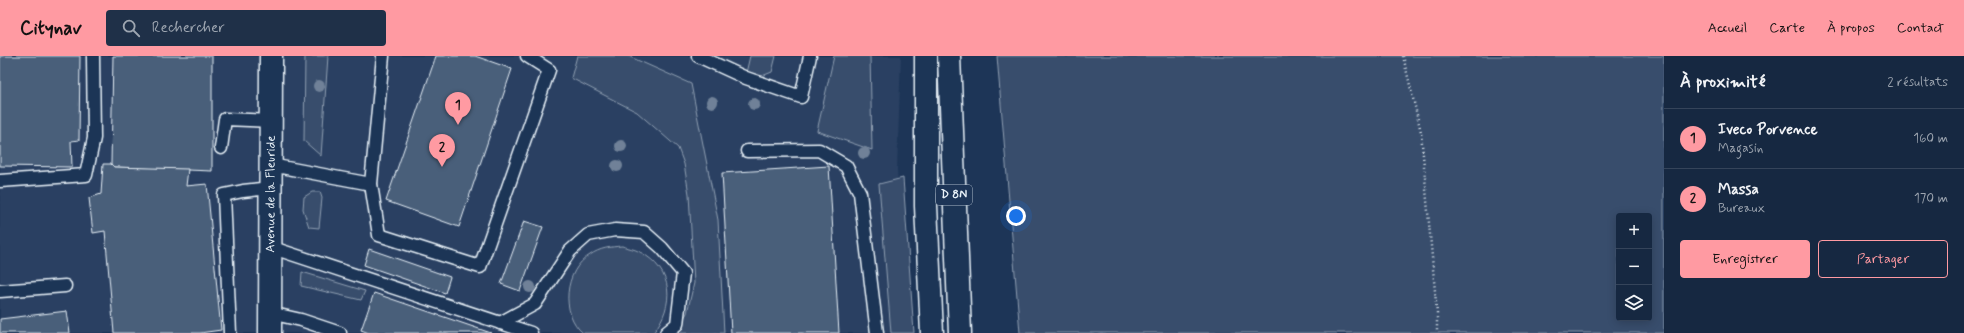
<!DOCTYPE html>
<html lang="fr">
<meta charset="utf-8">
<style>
:root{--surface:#162841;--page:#1f3048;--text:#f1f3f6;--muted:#9ea6b1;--line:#35445a;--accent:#ff9aa2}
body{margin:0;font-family:Mynerve,sans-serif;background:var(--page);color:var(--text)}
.controls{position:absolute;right:12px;bottom:12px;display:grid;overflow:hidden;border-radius:4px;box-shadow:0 2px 10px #0003}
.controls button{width:36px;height:36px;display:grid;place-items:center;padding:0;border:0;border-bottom:1px solid var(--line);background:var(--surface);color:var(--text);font:20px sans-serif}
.you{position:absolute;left:1016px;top:160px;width:14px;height:14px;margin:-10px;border:3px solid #fff;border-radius:50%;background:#1a73e8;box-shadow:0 0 0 6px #1a73e833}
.badge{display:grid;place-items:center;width:26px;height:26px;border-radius:50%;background:var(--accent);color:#111;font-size:13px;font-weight:700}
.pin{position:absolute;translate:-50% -33px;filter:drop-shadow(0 1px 2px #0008)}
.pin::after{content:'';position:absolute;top:21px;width:14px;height:12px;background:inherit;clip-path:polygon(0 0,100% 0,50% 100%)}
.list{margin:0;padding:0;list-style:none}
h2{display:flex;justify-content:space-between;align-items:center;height:52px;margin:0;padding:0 16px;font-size:17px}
h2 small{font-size:13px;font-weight:400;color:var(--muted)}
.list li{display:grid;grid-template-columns:26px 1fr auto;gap:12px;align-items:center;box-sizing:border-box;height:60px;padding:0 16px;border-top:1px solid var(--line)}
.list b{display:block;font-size:15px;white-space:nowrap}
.list p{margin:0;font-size:13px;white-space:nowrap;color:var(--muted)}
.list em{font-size:13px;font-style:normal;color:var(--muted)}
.actions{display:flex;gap:8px;padding:12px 16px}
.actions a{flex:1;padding:9px 0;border:1px solid var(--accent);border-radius:4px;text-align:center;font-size:14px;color:var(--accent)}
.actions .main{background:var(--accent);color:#111}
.icon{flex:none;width:22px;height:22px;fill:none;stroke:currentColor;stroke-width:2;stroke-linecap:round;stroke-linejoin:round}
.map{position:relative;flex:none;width:1664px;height:277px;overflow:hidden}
header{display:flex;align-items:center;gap:24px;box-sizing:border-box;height:56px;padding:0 20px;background:var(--accent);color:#111}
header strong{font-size:19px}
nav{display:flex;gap:22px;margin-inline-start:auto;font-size:14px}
.search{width:280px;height:36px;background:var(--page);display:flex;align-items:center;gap:10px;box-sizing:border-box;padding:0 14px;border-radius:4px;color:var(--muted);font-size:15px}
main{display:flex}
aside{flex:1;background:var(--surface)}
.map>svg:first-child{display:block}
</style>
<header>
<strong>Citynav</strong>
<div class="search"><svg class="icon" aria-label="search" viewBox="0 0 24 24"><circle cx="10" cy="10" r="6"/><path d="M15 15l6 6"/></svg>Rechercher</div>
<nav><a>Accueil</a><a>Carte</a><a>À propos</a><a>Contact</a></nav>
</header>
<main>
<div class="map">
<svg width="1664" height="277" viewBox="0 0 1664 277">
<rect width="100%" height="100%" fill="#1d3557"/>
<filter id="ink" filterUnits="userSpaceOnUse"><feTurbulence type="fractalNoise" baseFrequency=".025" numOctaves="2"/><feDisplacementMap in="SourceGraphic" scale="8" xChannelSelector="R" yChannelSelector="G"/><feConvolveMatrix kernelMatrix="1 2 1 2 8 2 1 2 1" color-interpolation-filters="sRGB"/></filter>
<g filter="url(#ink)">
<path fill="#2a4162" d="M0 0H901L897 113 907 277H0Z"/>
<g fill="#374d6c" stroke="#909fb2" fill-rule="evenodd">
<path d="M305 0H328L321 100 304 85Z"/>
<path d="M577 0H628L691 28 718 164 724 277H675L687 257 694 227 689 138 684 108 678 92 637 56 571 22Z"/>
<path d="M750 0H776L772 16 757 22 746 17Z"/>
<path d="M834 0H870L872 94 817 75Z"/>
<path d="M997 0H1664V277H1020ZM1619 160H1649V262H1619Z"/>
<path d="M903 122 914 277H891L879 128Z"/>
<path d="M312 136H320L322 142 319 172 309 171 303 153 304 141Z"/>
<path d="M622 190C628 192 635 193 640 196 674 214 675 249 653 277H583C560 258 564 214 590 199 600 192 610 191 622 190Z"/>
<path d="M302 216 365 235 361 244 301 230Z"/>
</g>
<g fill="#495e7a" stroke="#e8f1f8">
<path d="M0 0H80L79 84 71 85 72 111 0 110Z"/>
<path d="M113 0H212V115L114 111 111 108Z"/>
<path d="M436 0H475L512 13 459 171 386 145Z"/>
<path d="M103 108H111L114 111 188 113 186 130 207 128 221 274 200 277H114L105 175 93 177 89 142 101 138Z"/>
<path d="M829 110 839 277H731L722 117Z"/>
<path d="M524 165 543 171 520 235 501 228Z"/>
<path d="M369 193 450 221 445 237 364 209Z"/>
<path d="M374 237 491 277H369L361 274Z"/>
<path d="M67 255 70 277H0V263Z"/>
</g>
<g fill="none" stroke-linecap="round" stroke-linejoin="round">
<defs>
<g id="service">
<path d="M383 0 371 128 379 179 480 211 549 14 527 0"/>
<path d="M698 0 746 22 801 41 810 0"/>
<path d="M221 92 225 63 271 65"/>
<path d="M747 95 819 94 846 110 860 137 877 277"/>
<path d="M271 109 371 128"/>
<path d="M0 125 86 119 94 82 93 0"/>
<path d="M270 191 531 277"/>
<path d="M0 235 65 230"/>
<path d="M270 257 301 264 340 277"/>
<path d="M500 267 535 248 570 195 588 179 615 174 644 176 662 192 683 217 677 268 666 277"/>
<path d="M230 277 224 139 243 135 270 132"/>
</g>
<g id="minor">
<path id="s1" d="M270 277 271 0"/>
</g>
<g id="primary">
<path d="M926 0V150L932 277"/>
<path d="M949 0 960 277"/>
</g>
</defs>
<use href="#service" stroke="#e8f1f8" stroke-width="15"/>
<use href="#minor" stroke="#e8f1f8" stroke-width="25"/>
<use href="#primary" stroke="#e8f1f8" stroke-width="25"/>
<path stroke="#e8f1f8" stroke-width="2.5" stroke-dasharray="1 3" stroke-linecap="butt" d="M1403 0 1421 76 1437 258V277"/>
<use href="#service" stroke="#1d3557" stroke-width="12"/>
<use href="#minor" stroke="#1d3557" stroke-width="22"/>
<use href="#primary" stroke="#1d3557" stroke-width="22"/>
</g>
<g fill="#708198">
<circle cx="319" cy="30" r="6"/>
<circle cx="712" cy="46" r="6"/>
<circle cx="754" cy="48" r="6"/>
<circle cx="621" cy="90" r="6"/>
<circle cx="864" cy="97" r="6"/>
<circle cx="617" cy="110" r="6"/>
<circle cx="530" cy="231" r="6"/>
</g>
</g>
<g text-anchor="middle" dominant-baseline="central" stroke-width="3.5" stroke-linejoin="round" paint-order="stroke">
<rect fill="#1d3557" stroke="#abb9c8" stroke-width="1" x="936" y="129" width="36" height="20" rx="3"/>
<g font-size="12" font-weight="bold" fill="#e8f1f8">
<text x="954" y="139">D 8N</text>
</g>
<g font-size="13" fill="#e8f1f8" stroke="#1d3557">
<text stroke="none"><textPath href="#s1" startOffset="139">Avenue de la Fleuride</textPath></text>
</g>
</g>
</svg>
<div class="controls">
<button>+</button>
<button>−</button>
<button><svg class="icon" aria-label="layers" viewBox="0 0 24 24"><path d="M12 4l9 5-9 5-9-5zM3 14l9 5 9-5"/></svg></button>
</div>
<div class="you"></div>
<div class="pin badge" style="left:458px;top:69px">1</div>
<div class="pin badge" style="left:442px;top:111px">2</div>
</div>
<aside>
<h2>À proximité<small>2 résultats</small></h2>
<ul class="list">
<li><span class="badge">1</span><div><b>Iveco Porvence</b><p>Magasin</p></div><em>160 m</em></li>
<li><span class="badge">2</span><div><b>Massa</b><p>Bureaux</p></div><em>170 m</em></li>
</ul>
<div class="actions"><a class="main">Enregistrer</a><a>Partager</a></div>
</aside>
</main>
